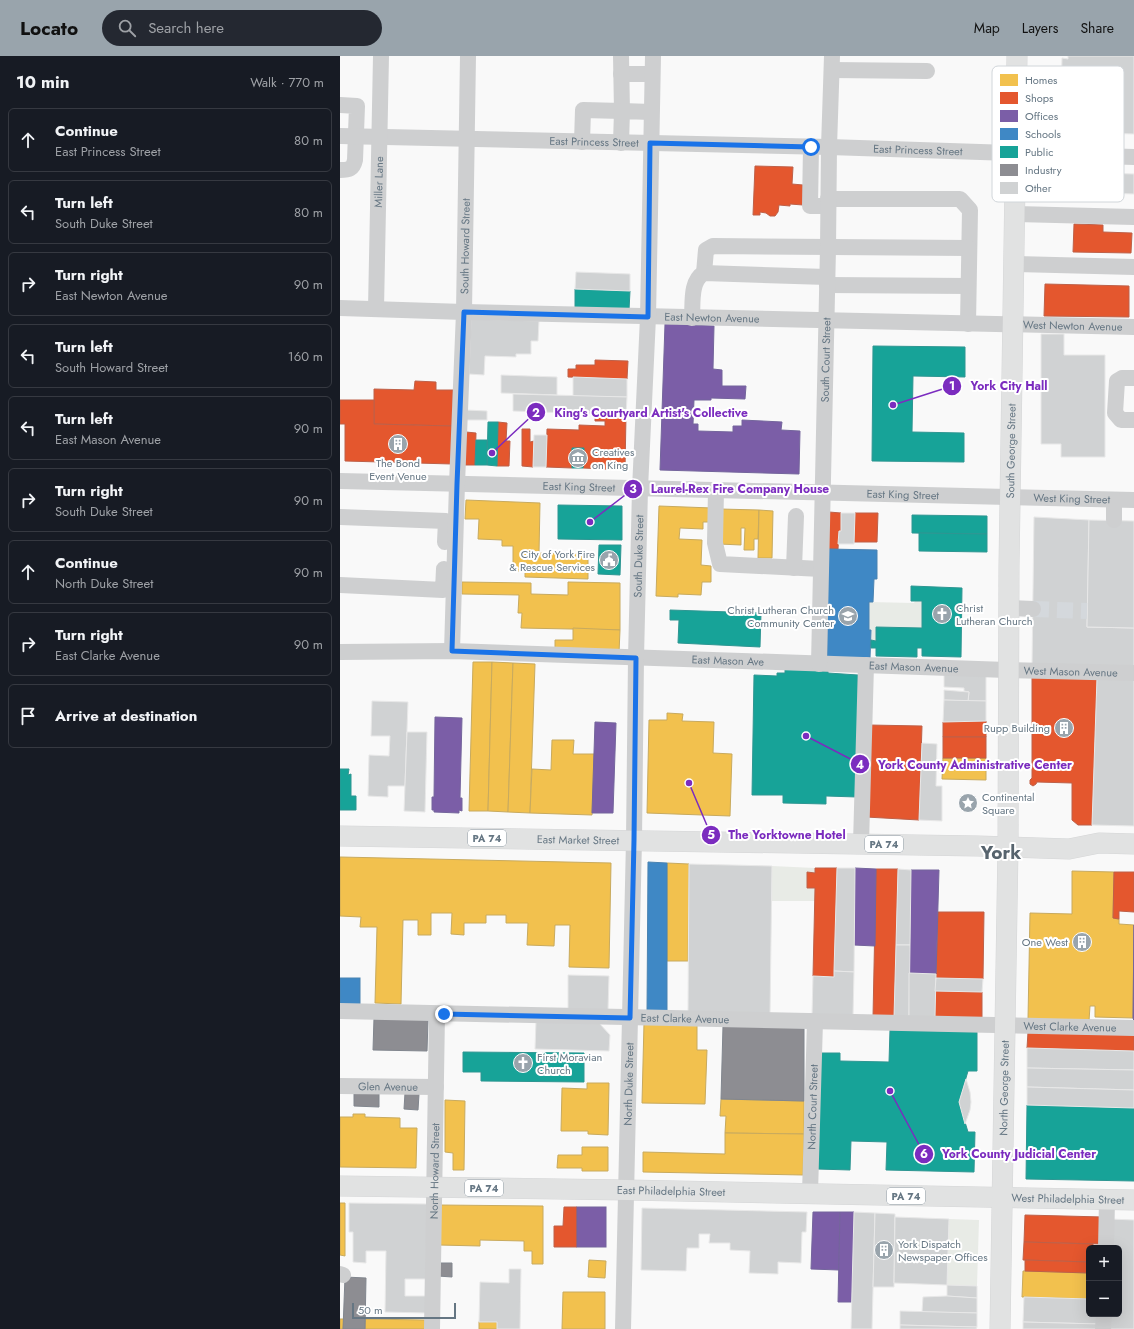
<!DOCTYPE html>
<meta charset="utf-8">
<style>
:root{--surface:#171b24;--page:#242831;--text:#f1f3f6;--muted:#9ea1a6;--line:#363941;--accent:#99a4ac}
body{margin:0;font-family:Jost,sans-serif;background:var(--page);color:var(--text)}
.controls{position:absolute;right:12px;bottom:12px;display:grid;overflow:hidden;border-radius:6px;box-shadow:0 4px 16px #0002}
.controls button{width:36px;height:36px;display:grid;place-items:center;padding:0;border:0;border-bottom:1px solid var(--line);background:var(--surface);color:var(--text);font:20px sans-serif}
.scale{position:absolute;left:12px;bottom:10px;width:104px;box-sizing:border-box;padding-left:4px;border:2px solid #657683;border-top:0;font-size:11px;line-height:14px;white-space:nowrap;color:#657683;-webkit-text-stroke:3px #fff;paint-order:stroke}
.stop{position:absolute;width:12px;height:12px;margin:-9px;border:3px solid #1a73e8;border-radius:50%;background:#fff}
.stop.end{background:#1a73e8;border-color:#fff;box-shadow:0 1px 4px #0008}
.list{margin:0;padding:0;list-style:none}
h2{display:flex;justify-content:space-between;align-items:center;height:52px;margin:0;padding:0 16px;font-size:17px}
h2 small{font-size:13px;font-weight:400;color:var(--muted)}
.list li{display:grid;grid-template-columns:26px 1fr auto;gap:12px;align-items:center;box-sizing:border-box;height:64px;margin:0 8px 8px;padding:0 8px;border:1px solid var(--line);border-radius:6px}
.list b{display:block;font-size:15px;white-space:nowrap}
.list p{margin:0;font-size:13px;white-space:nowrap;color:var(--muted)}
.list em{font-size:13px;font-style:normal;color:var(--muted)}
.icon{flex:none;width:22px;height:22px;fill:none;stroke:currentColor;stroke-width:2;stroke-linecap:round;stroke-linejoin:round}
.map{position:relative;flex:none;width:794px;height:1273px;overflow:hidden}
header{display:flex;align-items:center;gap:24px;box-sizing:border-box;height:56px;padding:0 20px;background:var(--accent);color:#111}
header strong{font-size:19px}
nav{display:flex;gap:22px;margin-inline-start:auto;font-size:14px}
.search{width:280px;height:36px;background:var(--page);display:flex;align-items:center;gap:10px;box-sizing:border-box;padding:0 14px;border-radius:22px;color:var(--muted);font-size:15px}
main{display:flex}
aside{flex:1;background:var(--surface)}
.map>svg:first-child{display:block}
</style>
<header>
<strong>Locato</strong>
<div class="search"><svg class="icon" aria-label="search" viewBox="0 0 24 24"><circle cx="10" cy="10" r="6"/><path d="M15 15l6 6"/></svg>Search here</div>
<nav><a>Map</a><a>Layers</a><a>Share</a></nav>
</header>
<main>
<aside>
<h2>10 min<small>Walk · 770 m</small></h2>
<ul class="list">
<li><svg class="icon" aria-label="ahead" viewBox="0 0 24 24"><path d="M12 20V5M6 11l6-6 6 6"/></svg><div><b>Continue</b><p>East Princess Street</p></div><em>80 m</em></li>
<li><svg class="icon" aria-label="left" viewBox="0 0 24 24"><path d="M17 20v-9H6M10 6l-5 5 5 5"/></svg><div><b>Turn left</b><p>South Duke Street</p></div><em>80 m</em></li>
<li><svg class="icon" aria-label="right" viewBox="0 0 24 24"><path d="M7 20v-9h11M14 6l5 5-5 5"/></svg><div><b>Turn right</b><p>East Newton Avenue</p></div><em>90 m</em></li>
<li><svg class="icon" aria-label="left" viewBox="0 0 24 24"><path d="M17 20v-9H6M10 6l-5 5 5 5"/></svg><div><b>Turn left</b><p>South Howard Street</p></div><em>160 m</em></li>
<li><svg class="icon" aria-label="left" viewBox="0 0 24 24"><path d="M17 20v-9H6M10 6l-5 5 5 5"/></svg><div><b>Turn left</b><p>East Mason Avenue</p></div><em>90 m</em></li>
<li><svg class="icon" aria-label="right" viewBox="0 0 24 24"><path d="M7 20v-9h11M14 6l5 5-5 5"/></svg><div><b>Turn right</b><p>South Duke Street</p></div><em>90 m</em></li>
<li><svg class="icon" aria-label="ahead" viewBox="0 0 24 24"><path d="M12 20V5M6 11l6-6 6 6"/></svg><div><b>Continue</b><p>North Duke Street</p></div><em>90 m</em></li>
<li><svg class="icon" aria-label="right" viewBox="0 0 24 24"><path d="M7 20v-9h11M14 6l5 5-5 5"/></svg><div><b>Turn right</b><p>East Clarke Avenue</p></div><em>90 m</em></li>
<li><svg class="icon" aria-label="arrive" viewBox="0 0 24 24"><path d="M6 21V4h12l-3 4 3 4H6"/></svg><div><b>Arrive at destination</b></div></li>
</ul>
</aside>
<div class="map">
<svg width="794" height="1273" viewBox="0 0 794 1273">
<rect width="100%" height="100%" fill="#f9f9f9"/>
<g fill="#e8ebe6">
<path d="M575 545H582V572H536V585L531 584V574H529V546L574 547Z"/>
<path d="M432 810 475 812V817H467V831L475 832V845H432Z"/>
<path d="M609 1163 639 1164 637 1230 607 1229Z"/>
</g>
<g fill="#f2c14e" stroke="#c8aa5e">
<path d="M126 444 200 447 199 497 248 498V523L185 521V515H173V490H162V484L138 483 139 463H125Z"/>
<path d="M319 450 372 452V466H363V473L340 472 339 483 362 484 361 509 371 510V526H362L361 539 338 538V541L316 540Z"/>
<path d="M380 453 419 454 418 483H414V494H404L405 472H401V489L379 488Z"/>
<path d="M419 454 433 455 432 502H418Z"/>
<path d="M122 526 191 527V538L228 539V526L280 527V574L181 572 182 557H178L179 539 122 538Z"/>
<path d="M233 572 280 574 279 597 215 596V584H233Z"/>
<path d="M133 606H152L148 755H129Z"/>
<path d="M152 606 173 607 168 756 148 755Z"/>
<path d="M173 607 195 608 190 757 168 756Z"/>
<path d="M327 657 343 658 342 665 374 666 373 697 392 698 390 760 307 757 309 664H327Z"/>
<path d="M212 684H234L233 698H254L252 759 190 757 192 713 211 714Z"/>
<path d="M603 702H646V724L602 723Z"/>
<path d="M0 801 271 807 269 912 229 911 230 869H215L214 890 187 889 188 867H166V859H146V867H124V879L111 878 112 857H91V879H78V864H63L61 948 35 947 37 871H20L21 861 0 860Z"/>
<path d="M327 807 349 808 348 905H327Z"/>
<path d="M732 815 774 816 773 862 779 863V868L794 869 793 962 755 961V950H750L749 965 688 963 690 857 732 858Z"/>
<path d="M304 967 357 969V994H367L365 1048 302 1047Z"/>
<path d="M247 1027H269L268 1079 248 1078V1075H221L222 1032 247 1033Z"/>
<path d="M381 1043 464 1045V1078L385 1077 386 1060H380Z"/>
<path d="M105 1044 125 1045 124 1114H113V1097L105 1096Z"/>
<path d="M13 1058H25V1061L60 1062V1072H77L76 1112 0 1111V1061H13Z"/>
<path d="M385 1077 464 1078 463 1119 303 1116V1096L385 1098Z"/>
<path d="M242 1091H268V1115H242V1112H217L218 1099H242Z"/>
<path d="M0 1147H5V1200L0 1199Z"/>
<path d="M99 1149 203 1150V1208H192V1195H184V1185L140 1184V1190L99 1189Z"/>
<path d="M249 1204 266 1205 265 1222 248 1221Z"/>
<path d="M683 1215 749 1217V1243L682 1241Z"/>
<path d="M223 1236H265V1273H222Z"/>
<path d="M0 1263H4L3 1273H0Z"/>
<path d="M25 1263 85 1264V1273H25Z"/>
<rect x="139" y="1266" width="18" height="7"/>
</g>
<g fill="#e4572e" stroke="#be6048">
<path d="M415 110 453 111 452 128 463 129V149L450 148V150L439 149 438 156 435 160H430L426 157 420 156V159H413Z"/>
<path d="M734 168 763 169V176L792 177 791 197 733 196Z"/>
<path d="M705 228 789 230V261L704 260Z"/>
<path d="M255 304 288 305 287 323 228 321V313H236V309H255Z"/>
<path d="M75 325 96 326V334H113L112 370 34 368V333L74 334Z"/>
<path d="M0 344H34V368L112 370V408L5 405V368H0Z"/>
<path d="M255 358 286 359 285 414 243 412 244 392H232V412L206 411 207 373 239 374V369L265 370V365H255Z"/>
<path d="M158 366 167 367 166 385H170L169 410H157Z"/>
<path d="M182 373H190V386L194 385 193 411 182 410Z"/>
<path d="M126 376 136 377 135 409H125Z"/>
<path d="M489 456 501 457V475H499L498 493H488Z"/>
<path d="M515 457H538L537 486H514Z"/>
<path d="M692 620 757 622 752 769H738L732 764V727L697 726 696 728 693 730 690 728V724L692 722Z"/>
<path d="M646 665V681H603V666Z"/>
<path d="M529 669 582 670 579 764 526 761Z"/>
<rect x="603" y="681" width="43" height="21"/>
<path d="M475 812H497L494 921 473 920 475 832H467V816L475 817Z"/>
<path d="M536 813H558L554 961H533Z"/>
<path d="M774 816H794V856L779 855V863L773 862Z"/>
<path d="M598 856H644L643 923 596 922Z"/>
<path d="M595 935 642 936V963L595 961Z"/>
<path d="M688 976 794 978V995L687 992Z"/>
<path d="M224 1151H237V1191H214V1170H223Z"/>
<path d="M685 1159 763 1161 762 1188 684 1186Z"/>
<path d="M684 1186 753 1188V1192H749V1206L683 1204Z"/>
<path d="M685 1204 749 1206V1217L685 1215Z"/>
</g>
<g fill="#7b5ea7" stroke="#74659c">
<path d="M325 268 374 270 373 313 382 314V330H406L405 343 371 342V344H354L353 368H358V375L393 376V370H402V364L442 366 441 374 460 375 459 418 320 414Z"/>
<path d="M95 661 122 662 120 742H122V755L119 754V757L94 756V754H92V741H94Z"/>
<path d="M255 666 276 667 273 757H252Z"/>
<path d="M515 812 536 813 535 890 514 889Z"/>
<path d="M571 814H599L596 918 569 917Z"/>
<path d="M794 869V965L793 962Z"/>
<rect x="237" y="1151" width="29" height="40"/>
<path d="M473 1156H500L499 1214 471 1213Z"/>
<path d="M500 1156H514L512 1246H498Z"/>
</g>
<g fill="#3f88c5" stroke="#4a83b1">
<path d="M488 493 537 494V523H534L533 546H529V574H531L530 602H487Z"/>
<path d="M308 806 327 807V957L307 956Z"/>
<rect x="0" y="922" width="20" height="27"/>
</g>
<g fill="#17a398" stroke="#2e9692">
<path d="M235 233 290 235 289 254 235 252Z"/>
<path d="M533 290 625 291V321L573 320 572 376 624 377V406L532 405Z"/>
<path d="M148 366H158L157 410 147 409Z"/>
<path d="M136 384H147V409H135Z"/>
<path d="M232 392H244L243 412H232Z"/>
<path d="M218 449 282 450V484L218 483Z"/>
<path d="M572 459 647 460V478L572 477Z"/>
<path d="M579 477 647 478V496L579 495Z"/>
<path d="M259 489H281L280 519 258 518Z"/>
<path d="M571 530 622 532 621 601 582 600V592H577V601L536 600V592H531V584L536 585V571L582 572V545H571Z"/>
<path d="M330 554 421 557 420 591 338 587 339 564H330Z"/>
<path d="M445 613 488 615V617L518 619 517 741 486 740V748L443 747V739H412L414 619 437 620V617H445Z"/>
<path d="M0 713H9L8 719 11 718V740H16V754H0Z"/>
<path d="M550 974 637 976V1015H628L619 1046 628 1076H635L634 1116 546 1114 547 1086 511 1085 510 1114 477 1113 479 997H500V1005L549 1006Z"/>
<path d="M123 996 244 997V1026L141 1025V1016H123Z"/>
<path d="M687 1049 794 1052V1125L686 1123Z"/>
</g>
<g fill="#8d8d92" stroke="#81868e">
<path d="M34 962 88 964 87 995 33 994Z"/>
<path d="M383 970 464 972V1045L381 1043Z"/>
<path d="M14 1035 39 1036V1051L14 1050Z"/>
<path d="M65 1037 79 1038 78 1054 64 1053Z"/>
<path d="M99 1207H112V1221L98 1220Z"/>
<path d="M5 1221 26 1222 25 1273H3Z"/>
</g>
<g fill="#d0d2d3" stroke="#e8e8e8">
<path d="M728 0H794V78L728 76 729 47H721L722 2 728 3Z"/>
<path d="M702 115 794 118V138L701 135Z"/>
<path d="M236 216 290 218V235L235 233Z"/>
<path d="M131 263 199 265 198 285H191V298H176V301L145 300 144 319 129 318Z"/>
<path d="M701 278H724V299H765V401H721V388H701Z"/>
<path d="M161 319 217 321V339L161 337Z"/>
<path d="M233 321 287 323V341L233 340Z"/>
<path d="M173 338 287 341 286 359 173 355Z"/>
<path d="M126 354 147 355V364H126Z"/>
<path d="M194 379H207L206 411H193Z"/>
<path d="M501 457H515L514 488H498L499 475H501Z"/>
<path d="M694 461 749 464 747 571 794 572V612L692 609Z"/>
<path d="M749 464 794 465V572L747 571Z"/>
<path d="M604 617 646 618V645H628L629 636 624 635V632L604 631Z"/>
<path d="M757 622 794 623V770L752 769Z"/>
<path d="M604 634 629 636 628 645 604 644Z"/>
<path d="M604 644 646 645V665L603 666Z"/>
<path d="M32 645 68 646 65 730H48V741L28 740 29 699 49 700 50 680H31Z"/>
<path d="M67 676H87L85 756 64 755Z"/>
<path d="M582 687 597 688 596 730H602V765L579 764Z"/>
<path d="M349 808 432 810 430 958 348 956Z"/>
<path d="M497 812H515L514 916 494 915Z"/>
<path d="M558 813 571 814 570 889H556Z"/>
<path d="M556 889H570L569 961H554Z"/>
<path d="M494 915 514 916 513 960 472 959 473 920 494 921Z"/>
<path d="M569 917 596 918 595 961H569Z"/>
<path d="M228 919 269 920 268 954 228 953Z"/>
<path d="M596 922 643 923 642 936 595 935Z"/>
<path d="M196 965 259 967 270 979 269 995 195 993Z"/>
<path d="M687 992 794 995V1014L687 1012Z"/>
<path d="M687 1012 794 1014V1034L687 1031Z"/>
<path d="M626 1023 630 1036 631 1046 630 1054 625 1068 619 1046Z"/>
<path d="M687 1031 794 1034V1052L687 1049Z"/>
<path d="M9 1147 87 1148 86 1223H65V1240H86V1257L45 1256 46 1195H26V1207L13 1206V1176H9Z"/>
<path d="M302 1152 467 1156 466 1176H462L461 1207 438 1206V1218L409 1217 410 1195 390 1194V1187H369L370 1178H359V1192H347L346 1215 301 1214Z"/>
<path d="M514 1156 535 1157 532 1273H511Z"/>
<path d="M535 1157 555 1158 554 1231H533Z"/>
<path d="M555 1161 609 1163 607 1229 554 1227Z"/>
<path d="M770 1163 794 1164V1273H767L768 1258H779V1192H769Z"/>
<path d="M169 1213H181L180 1273H157V1266H139L140 1226 169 1227Z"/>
<path d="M607 1229 637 1230V1242L607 1240Z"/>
<path d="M607 1240 637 1242V1257L582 1256 583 1241Z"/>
<path d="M684 1241 749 1243V1258H760L759 1268 683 1266Z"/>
<path d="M560 1255 637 1257V1271L560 1269Z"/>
<path d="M683 1266 759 1268V1273H683Z"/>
<path d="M560 1269 637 1271 636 1273H560Z"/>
</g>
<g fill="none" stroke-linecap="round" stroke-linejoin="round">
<path stroke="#d4d8dc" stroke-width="16" stroke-dasharray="16 8" stroke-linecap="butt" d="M693 553 747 555"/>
<defs>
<g id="major">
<path id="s13" d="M0 780 638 790 729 793 759 787 794 788"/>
<path id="s14" d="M0 1130 287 1134 794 1144"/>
<path id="s15" d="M660 1273 668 791 669 510 677 0"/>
</g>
</defs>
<use href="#major" stroke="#d5d6d7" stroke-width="21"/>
<g stroke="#cecfd0" stroke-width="16">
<path d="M492 14 587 15"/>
<path d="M281 18H312"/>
<path d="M0 49 17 50 15 104C13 113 9 114 0 114"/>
<path id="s1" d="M0 80 489 91 794 101"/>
<path d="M242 86 243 54 282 55 281 0"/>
<path d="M281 87 282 55 311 56"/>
<path d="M471 91 470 150H488"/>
<path d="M488 143H620L630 154 628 268"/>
<path d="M674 158 794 161"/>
<path d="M673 208 794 211"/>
<path d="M364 217 366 194 373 190 629 192"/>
<path d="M487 229 628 230"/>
<path id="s2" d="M0 252 124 256 794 271"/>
<path id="s3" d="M36 253 41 0"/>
<path d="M352 262C353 247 350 225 364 217L487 221"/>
<path d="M794 322H782L777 325 775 357 781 364H794"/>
<path id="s4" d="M0 425 794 444"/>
<path d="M376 434 375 487 380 508 481 513"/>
<path d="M0 461 106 465 105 486"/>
<path d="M774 464V444"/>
<path d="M454 512 456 460"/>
<path d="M0 529 103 534 104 513"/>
<path d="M668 552 693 553"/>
<path id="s5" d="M112 595 117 428 124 256 128 0"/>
<path id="s6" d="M0 596 112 595 667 614 794 617"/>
<path id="s7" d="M479 608 488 192 489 91 492 0"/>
<path d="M521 788 526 609"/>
<path id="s8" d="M0 955 794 972"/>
<path id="s9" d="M0 1030 96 1031"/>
<path id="s10" d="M470 1137 475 965"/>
<path d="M766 1192 767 1144"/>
<path d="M0 1218 3 1219"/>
<path id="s11" d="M92 1273 97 958"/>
<path id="s12" d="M283 1273 294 784 296 602 300 433 308 261 313 0"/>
<path d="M763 1273 764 1258"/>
</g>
<use href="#major" stroke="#e1e2e2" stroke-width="20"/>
</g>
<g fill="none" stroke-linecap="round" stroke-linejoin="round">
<path stroke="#1a73e8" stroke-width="5" d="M104 958 290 962 294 784 296 602 112 595 117 428 124 256 308 261 310 87 471 91"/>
</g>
<defs>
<symbol id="building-disc" viewBox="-11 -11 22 22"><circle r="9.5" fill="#99a4ac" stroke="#fff"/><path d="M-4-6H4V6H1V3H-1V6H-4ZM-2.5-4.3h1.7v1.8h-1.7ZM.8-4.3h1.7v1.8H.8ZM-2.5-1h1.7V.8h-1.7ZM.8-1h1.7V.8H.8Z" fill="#fff"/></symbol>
<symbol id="museum-disc" viewBox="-11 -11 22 22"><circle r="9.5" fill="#99a4ac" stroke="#fff"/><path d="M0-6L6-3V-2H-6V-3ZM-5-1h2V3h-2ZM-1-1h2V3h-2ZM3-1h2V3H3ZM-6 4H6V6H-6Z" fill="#fff"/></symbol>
<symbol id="civic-disc" viewBox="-11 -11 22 22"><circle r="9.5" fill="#99a4ac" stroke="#fff"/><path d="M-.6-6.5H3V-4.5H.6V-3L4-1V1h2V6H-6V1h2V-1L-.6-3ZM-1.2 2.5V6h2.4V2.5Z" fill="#fff"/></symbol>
<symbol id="church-disc" viewBox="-11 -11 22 22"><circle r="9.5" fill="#99a4ac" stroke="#fff"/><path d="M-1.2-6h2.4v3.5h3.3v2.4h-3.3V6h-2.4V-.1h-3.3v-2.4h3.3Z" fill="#fff"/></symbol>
<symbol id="school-disc" viewBox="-11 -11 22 22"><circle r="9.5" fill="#99a4ac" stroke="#fff"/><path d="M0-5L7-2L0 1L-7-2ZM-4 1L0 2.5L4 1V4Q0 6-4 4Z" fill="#fff"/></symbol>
<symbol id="sight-disc" viewBox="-11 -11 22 22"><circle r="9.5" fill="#99a4ac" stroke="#fff"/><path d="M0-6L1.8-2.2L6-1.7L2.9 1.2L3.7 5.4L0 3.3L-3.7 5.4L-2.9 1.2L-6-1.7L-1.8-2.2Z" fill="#fff"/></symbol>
</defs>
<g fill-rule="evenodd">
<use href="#building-disc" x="47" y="377" width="22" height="22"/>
<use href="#museum-disc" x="227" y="391" width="22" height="22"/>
<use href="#civic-disc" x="258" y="493" width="22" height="22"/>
<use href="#church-disc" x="591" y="547" width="22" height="22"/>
<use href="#school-disc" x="497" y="549" width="22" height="22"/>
<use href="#building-disc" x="713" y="661" width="22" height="22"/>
<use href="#sight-disc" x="617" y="736" width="22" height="22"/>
<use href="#building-disc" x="731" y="875" width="22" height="22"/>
<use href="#church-disc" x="172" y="996" width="22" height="22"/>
<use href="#building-disc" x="533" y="1183" width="22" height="22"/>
</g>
<g text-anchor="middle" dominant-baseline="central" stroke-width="4" stroke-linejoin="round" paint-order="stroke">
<g fill="#fff" stroke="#939fa8" stroke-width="1">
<rect x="128" y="774" width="38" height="16" rx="3"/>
<rect x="525" y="780" width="38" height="16" rx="3"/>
<rect x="125" y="1124" width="38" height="16" rx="3"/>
<rect x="547" y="1132" width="38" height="16" rx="3"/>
</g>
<g font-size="10" font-weight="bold" fill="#657683">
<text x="147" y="782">PA 74</text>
<text x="544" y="788">PA 74</text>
<text x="144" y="1132">PA 74</text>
<text x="566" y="1140">PA 74</text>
</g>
<g font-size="11" fill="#657683" stroke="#fff">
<text stroke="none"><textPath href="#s1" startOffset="254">East Princess Street</textPath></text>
<text stroke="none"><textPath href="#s1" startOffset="578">East Princess Street</textPath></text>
<text stroke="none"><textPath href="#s3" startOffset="127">Miller Lane</textPath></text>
<text stroke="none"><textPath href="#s5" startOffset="405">South Howard Street</textPath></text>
<text stroke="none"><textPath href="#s2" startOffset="372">East Newton Avenue</textPath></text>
<text stroke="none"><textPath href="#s2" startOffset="733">West Newton Avenue</textPath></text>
<text stroke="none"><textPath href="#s7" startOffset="304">South Court Street</textPath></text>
<text stroke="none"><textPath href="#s15" startOffset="878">South George Street</textPath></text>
<text stroke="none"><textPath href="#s4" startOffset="239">East King Street</textPath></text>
<text stroke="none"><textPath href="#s4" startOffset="563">East King Street</textPath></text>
<text stroke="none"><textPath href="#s4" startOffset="732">West King Street</textPath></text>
<text stroke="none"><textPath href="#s12" startOffset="773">South Duke Street</textPath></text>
<text stroke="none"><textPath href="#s6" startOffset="388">East Mason Ave</textPath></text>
<text stroke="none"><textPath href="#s6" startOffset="574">East Mason Avenue</textPath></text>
<text stroke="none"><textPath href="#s6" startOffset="731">West Mason Avenue</textPath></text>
<text stroke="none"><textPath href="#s13" startOffset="238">East Market Street</textPath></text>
<text stroke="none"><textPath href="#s8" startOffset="345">East Clarke Avenue</textPath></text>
<text stroke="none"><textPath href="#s8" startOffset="730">West Clarke Avenue</textPath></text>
<text stroke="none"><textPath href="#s12" startOffset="245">North Duke Street</textPath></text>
<text stroke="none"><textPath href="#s9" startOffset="48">Glen Avenue</textPath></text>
<text stroke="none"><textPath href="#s15" startOffset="241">North George Street</textPath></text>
<text stroke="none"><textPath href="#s10" startOffset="86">North Court Street</textPath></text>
<text stroke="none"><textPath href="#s11" startOffset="158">North Howard Street</textPath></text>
<text stroke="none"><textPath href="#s14" startOffset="331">East Philadelphia Street</textPath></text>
<text stroke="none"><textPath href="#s14" startOffset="728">West Philadelphia Street</textPath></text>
</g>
<g font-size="11" fill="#657683" stroke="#fff" text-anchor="start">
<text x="252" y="396">Creatives<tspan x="252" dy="13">on King</tspan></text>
<text x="58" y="407" text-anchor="middle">The Bond<tspan x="58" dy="13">Event Venue</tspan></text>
<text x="255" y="498" text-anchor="end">City of York Fire<tspan x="255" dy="13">&amp; Rescue Services</tspan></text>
<text x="616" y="552">Christ<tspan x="616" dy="13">Lutheran Church</tspan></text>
<text x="494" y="554" text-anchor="end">Christ Lutheran Church<tspan x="494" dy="13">Community Center</tspan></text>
<text x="710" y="672" text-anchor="end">Rupp Building</text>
<text x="642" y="741">Continental<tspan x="642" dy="13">Square</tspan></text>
<text x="728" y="886" text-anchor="end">One West</text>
<text x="197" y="1001">First Moravian<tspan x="197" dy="13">Church</tspan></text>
<text x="558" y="1188">York Dispatch<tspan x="558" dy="13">Newspaper Offices</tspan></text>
</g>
<g font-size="19" font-weight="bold" fill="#57646e" stroke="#fff">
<text x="661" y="796">York</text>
</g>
</g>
<rect x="652" y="10" width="132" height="136" rx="6" fill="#fff" stroke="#d1d6da" stroke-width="1"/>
<rect x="660" y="18" width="18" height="12" fill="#f2c14e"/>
<rect x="660" y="36" width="18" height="12" fill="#e4572e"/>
<rect x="660" y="54" width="18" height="12" fill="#7b5ea7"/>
<rect x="660" y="72" width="18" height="12" fill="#3f88c5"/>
<rect x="660" y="90" width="18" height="12" fill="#17a398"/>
<rect x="660" y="108" width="18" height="12" fill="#8d8d92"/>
<rect x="660" y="126" width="18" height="12" fill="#d0d2d3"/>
<g font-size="11" fill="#657683">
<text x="685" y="28">Homes</text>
<text x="685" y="46">Shops</text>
<text x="685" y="64">Offices</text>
<text x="685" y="82">Schools</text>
<text x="685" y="100">Public</text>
<text x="685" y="118">Industry</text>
<text x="685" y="136">Other</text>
</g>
<path fill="none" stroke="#7b2cbf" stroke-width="1.5" d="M553 349L612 330M152 397L196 356M250 466L293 433M466 680L520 708M349 727L371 779M550 1035L584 1098"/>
<g fill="#7b2cbf" stroke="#fff" stroke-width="1.5">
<circle cx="553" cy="349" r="4"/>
<circle cx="152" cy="397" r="4"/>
<circle cx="250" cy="466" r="4"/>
<circle cx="466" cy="680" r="4"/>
<circle cx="349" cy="727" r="4"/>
<circle cx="550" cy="1035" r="4"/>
<circle cx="612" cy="330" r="10"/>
<circle cx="196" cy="356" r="10"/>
<circle cx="293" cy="433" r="10"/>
<circle cx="520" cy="708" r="10"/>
<circle cx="371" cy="779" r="10"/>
<circle cx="584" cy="1098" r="10"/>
</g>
<g font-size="12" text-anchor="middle" font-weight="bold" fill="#fff">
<text x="612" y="334">1</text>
<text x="196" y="361">2</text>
<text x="293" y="437">3</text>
<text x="520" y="713">4</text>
<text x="371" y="783">5</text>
<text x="584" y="1102">6</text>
</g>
<g font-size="12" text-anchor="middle" font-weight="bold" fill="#7b2cbf" stroke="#fff" stroke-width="4" stroke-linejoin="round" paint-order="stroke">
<text x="669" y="334">York City Hall</text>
<text x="311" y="361">King's Courtyard Artist's Collective</text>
<text x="400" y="437">Laurel-Rex Fire Company House</text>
<text x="635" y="713">York County Administrative Center</text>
<text x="447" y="783">The Yorktowne Hotel</text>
<text x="679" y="1102">York County Judicial Center</text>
</g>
</svg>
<div class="controls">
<button>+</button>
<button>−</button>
</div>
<div class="scale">50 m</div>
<div class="stop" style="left:471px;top:91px"></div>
<div class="stop end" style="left:104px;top:958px"></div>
</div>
</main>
